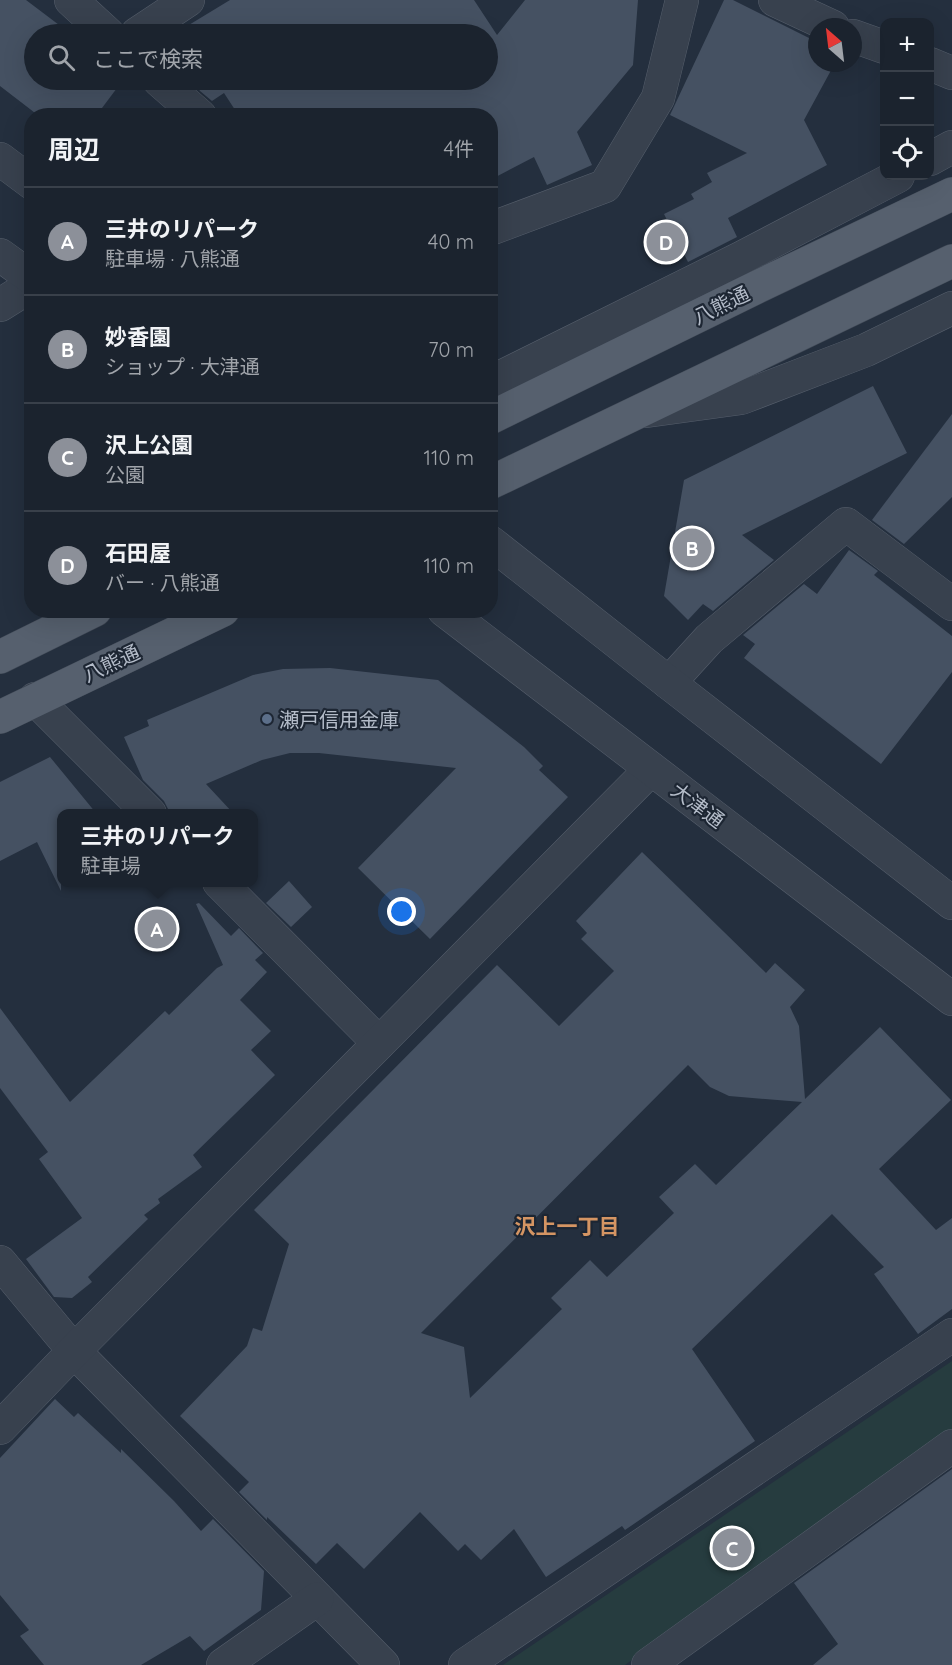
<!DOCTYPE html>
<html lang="ja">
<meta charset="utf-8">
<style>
:root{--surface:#1b232e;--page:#242b36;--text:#f1f3f6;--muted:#a0a4aa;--line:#39404a;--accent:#8c9099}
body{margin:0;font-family:Quicksand,"Noto Sans JP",sans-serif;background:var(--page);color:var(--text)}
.controls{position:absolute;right:18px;top:18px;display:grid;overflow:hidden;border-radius:12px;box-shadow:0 6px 24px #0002}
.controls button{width:54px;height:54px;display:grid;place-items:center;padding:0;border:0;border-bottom:2px solid var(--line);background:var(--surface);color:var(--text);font:30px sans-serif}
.compass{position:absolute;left:808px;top:18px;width:54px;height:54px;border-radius:50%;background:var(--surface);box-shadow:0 6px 24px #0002;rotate:332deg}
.you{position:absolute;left:402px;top:912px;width:21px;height:21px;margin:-15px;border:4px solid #fff;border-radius:50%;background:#1a73e8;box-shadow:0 0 0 9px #1a73e833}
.badge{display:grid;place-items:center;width:39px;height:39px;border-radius:50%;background:var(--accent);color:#fff;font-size:20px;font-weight:700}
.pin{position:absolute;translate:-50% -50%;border:3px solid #fff;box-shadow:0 2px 6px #0006}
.popup{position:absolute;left:57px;top:809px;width:201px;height:78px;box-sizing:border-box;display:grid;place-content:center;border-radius:12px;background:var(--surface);filter:drop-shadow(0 2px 4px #0005);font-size:20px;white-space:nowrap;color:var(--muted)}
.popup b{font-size:22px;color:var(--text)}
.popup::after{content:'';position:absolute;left:50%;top:100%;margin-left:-12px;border:12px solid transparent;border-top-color:var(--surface)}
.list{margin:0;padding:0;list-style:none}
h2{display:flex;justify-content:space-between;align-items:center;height:78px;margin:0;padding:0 24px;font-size:26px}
h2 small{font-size:20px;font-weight:400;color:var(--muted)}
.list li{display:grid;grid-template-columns:39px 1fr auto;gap:18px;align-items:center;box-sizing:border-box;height:108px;padding:0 24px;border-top:2px solid var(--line)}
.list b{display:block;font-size:22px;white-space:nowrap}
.list p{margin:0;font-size:20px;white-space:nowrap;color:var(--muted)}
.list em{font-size:20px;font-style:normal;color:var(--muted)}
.icon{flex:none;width:33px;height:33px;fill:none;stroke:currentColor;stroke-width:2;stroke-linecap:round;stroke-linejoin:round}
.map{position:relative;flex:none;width:952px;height:1665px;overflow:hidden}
.search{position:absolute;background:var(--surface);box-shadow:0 6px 24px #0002;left:24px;top:24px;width:474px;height:66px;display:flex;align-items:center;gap:15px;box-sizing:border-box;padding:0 21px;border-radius:33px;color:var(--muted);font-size:22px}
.panel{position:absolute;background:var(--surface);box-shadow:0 6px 24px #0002;left:24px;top:108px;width:474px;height:510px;border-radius:24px}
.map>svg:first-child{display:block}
</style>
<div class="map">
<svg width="952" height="1665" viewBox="0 0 952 1665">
<rect width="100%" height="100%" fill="#242f3e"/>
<path fill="#263c3f" d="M952 1361V1430L625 1665H503Z"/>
<g fill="#455162" fill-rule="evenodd">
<path d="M0 0H26L71 34H34V80H123L96 116H39L0 86Z"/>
<path d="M230 0H474L497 35 525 0H638L633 65 577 132 592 165 547 185 534 157 490 180V116H239L224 93 212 101 200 91 193 80H488V34H174Z"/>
<path d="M724 0H733L817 42V63H835L804 120 827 165 728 218 737 237 688 262 664 214 694 199 691 194 712 182 707 173 747 153 670 115Z"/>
<path d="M873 386 907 453 742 535 774 560 713 611 703 604 688 620 664 596 684 480Z"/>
<path d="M952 414V497L904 544 872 520Z"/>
<path d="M849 550 878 571 874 575 952 636V672L881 764 744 658 755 644 743 635 804 584 817 594Z"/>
<path d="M330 668 438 680 524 747 543 766 539 770 568 797 430 939 358 868 456 768 319 753H290L262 760 206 784 233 813H168V809L164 801 143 780 124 737 149 726 147 720 253 675 283 669Z"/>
<path d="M50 757 96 813H61V891L37 842 0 861V782Z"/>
<path d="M642 852 766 973 775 963 805 990 790 1007 799 1026 805 1099 880 1027 951 1100 879 1169 936 1230 952 1218V1309L918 1334 874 1274 884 1267 832 1214 692 1349 755 1441 625 1530 622 1526 546 1577 514 1529 481 1560 465 1544 458 1551 420 1512 364 1569 337 1543 316 1564 267 1517V1520L239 1492 249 1482 180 1416 247 1346 253 1328 262 1331 289 1244 254 1210 497 965 559 1026 614 971 581 939 587 933 576 921ZM688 1065 710 1087 729 1096 802 1102 716 1185 695 1164 659 1197 674 1213 607 1277 590 1260 551 1298 562 1309 470 1398 464 1347 421 1333Z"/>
<path d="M289 881 312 907 291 927 266 903Z"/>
<path d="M199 903 231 936 239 928 263 953 255 960 267 972 240 1000 271 1031 251 1050 275 1075 193 1155 202 1167 158 1199 160 1203 144 1215 148 1219 88 1277 92 1282 72 1298 54 1297 26 1259 82 1218 39 1159 48 1152 0 1088V1008L70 1102 165 1011 169 1015 217 968 223 965 196 904Z"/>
<path d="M55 1399 74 1417 78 1413 121 1453V1449L174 1501 201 1531 213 1519 264 1571 261 1610 204 1651 190 1636 141 1665H44L20 1636 29 1630 0 1595V1458Z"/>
<path d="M952 1469V1665H813L838 1644 794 1583Z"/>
</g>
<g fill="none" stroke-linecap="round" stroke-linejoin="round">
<defs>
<g id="minor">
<path d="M71 0 108 34"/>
<path d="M775 0 833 27"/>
<path d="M137 34 188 0"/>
<path d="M853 36 884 47"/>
<path d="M930 64 952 73"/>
<path d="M159 80 200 116"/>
<path d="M930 159 952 147"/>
<path d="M490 229 605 186 658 98 682 0"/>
<path d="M0 305 32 285"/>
<path d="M491 382 741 258 898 176"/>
<path d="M646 411 741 398 866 350 952 308"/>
<path d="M669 683 709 639 846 524 952 604"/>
<path d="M35 699 150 814"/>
<path d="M219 882 379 1043"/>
<path d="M0 1262 74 1351 383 1665"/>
<path d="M0 1428 74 1351 651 769"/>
<path d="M223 1665 317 1599"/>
<path d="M465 1665 952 1335"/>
<path d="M648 1665 952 1446"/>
</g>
<g id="tertiary">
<path d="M0 159 32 183"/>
<path d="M0 255 32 278"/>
<path d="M490 542 669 683 952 903"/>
<path d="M444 610 952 999"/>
</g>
<g id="primary">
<path d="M490 418 757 287 952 194"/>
<path d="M490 483 952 261"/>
<path d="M0 657 95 610"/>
<path d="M0 717 223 610"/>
</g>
</defs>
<use href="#minor" stroke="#565f6c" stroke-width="34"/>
<use href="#tertiary" stroke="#565f6c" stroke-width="34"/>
<use href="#primary" stroke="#414a57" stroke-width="34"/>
<use href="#minor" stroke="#38414e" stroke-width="33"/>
<use href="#tertiary" stroke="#38414e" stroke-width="33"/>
<use href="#primary" stroke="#56606e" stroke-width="33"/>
</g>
<circle fill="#5c6f8a" stroke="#1d2633" stroke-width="2" cx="267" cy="719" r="6"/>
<g text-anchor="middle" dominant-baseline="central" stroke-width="4.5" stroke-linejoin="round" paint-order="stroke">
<g font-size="20" fill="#b4bcc9" stroke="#1d2633">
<text transform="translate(721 305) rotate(-26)">八熊通</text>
<text transform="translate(111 663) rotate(-25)">八熊通</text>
<text transform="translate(698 805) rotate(37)">大津通</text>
</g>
<g font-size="20" fill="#b4bcc9" stroke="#1d2633" text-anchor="start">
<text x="279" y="719">瀬戸信用金庫</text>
</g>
<g font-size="21" font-weight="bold" fill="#d59563" stroke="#1d2633">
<text x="567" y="1226">沢上一丁目</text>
</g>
</g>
</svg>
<div class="controls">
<button>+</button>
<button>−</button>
<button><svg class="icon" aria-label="locate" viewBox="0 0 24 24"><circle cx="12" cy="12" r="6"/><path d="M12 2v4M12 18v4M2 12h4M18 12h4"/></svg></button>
</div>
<svg class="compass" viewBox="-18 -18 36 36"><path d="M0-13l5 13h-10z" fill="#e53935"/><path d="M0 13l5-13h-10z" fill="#a0a4aa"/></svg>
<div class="you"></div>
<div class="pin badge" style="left:157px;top:929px">A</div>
<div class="popup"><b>三井のリパーク</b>駐車場</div>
<div class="pin badge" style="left:692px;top:548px">B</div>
<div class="pin badge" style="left:732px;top:1548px">C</div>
<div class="pin badge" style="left:666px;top:242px">D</div>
<div class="search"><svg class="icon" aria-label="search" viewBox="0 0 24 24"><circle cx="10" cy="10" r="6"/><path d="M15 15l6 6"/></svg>ここで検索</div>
<section class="panel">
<h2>周辺<small>4件</small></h2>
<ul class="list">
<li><span class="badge">A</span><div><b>三井のリパーク</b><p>駐車場 · 八熊通</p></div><em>40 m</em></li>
<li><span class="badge">B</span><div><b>妙香園</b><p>ショップ · 大津通</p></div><em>70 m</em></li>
<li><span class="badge">C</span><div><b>沢上公園</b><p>公園</p></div><em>110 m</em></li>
<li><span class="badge">D</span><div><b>石田屋</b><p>バー · 八熊通</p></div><em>110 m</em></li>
</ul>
</section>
</div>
